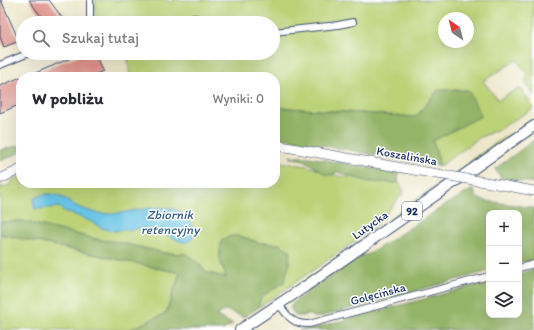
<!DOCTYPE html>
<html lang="pl">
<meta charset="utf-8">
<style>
:root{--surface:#fff;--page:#f2f2f3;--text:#2b2b33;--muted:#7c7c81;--line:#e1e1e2}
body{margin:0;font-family:Itim,sans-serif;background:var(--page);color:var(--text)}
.controls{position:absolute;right:12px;bottom:12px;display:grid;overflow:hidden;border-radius:8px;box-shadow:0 4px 16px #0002}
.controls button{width:36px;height:36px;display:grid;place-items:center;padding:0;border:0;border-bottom:1px solid var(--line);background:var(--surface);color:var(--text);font:20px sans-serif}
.compass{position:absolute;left:438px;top:12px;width:36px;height:36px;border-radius:50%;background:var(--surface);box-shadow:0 4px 16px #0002;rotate:325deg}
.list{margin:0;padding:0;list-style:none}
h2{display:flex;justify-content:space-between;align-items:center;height:52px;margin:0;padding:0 16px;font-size:17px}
h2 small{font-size:13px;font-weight:400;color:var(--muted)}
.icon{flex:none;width:22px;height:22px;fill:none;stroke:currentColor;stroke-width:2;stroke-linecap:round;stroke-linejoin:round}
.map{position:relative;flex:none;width:534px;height:330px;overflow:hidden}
.search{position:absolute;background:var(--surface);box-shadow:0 4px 16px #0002;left:16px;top:16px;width:264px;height:44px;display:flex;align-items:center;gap:10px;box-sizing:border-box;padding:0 14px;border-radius:22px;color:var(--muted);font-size:15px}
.panel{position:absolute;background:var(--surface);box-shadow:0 4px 16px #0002;left:16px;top:72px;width:264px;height:116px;border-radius:16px}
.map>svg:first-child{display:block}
</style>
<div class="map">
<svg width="534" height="330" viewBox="0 0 534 330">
<rect width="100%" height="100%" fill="#fff"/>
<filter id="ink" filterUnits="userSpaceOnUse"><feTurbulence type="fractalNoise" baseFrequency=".025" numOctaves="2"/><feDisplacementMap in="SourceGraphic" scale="8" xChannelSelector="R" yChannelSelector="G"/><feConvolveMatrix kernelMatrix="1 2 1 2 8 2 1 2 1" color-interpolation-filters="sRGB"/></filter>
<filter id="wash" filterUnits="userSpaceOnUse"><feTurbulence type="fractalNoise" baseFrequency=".012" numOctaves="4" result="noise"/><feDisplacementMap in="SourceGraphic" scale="16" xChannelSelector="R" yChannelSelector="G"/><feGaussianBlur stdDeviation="0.9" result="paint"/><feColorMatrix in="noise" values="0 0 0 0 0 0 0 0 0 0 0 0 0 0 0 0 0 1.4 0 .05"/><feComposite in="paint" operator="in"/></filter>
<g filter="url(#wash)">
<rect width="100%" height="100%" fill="#eee7cb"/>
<g fill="#bbd277" stroke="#6b806a" fill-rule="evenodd">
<path d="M95 0H168L171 3 173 0H534V96L525 82 528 75 517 60 483 81 498 100 517 89H521L534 108 501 128 479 138 440 166 433 141 438 90 416 117 275 107V77H130L127 53H273V23H104L95 16ZM444 18H468V42H444Z"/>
<path d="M511 134V136L388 222 394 215 404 207 473 161 472 160 503 138Z"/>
<path d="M275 161 307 166 338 176 400 183 404 192 373 229 258 308 261 297 284 282 269 243H260L240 236 221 264 227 278 206 272 197 262 186 254 164 253 118 242 100 240 22 221 2 222 0 223V187L2 186 3 188 11 184V182L18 178 17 176 21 173V183H275Z"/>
<path d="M0 234 180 273 166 313 129 330H0Z"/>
</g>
<g fill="#94b468" stroke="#587263">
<path d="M438 90H468L481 116 433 141 440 166 275 137V107L416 117Z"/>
<path d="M534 140V183L501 178 495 169Z"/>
<path d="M21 145V152L0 161V150Z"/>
<path d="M290 156 309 157 399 173 398 183 369 182 337 172 332 175 325 174 304 160 291 158Z"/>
<path d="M473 189 477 198 486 201 534 208V260L519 263V213H489V271L381 300 319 317H313L308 314 303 316H296L290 308 293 303 312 289 360 257 371 253 442 207Z"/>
<path d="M22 221 100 240 118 242 164 253 186 254 197 262 206 272 226 278C222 261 216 260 222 240L231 236H240L260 243 279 244 290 250 289 266 284 282 261 297 258 308 244 317 226 310 216 316 233 324 223 330H129L166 313 180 273 0 234V223L2 222Z"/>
<path d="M534 269V330H299L314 328 489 282V315H519V274Z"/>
</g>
<path fill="#67c4e5" stroke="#417aa2" d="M47 194C63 194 67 202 80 208 86 210 92 212 98 213 127 219 175 190 192 225 196 232 193 237 188 242H182L156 230 144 228 114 231 102 228 88 220 62 210 59 207 36 209 34 208V199L38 196Z"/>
<g id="blocks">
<g fill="#de8e86">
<path d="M0 0H1L19 41 4 47 0 37Z"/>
<path d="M29 0H49L66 23H46Z"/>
<path d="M83 53H96L103 71 89 77H26Z"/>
<path d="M21 77V104L0 113V86Z"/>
</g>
</g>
</g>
<g filter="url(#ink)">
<use href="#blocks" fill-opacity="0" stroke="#3b4b6e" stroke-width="1"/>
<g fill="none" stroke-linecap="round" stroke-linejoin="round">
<defs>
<g id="street">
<path d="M90 0V23"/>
<path d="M181 23C190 16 199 17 208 23"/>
<path d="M273 32 338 25 353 22"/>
<path d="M0 65 29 53"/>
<path d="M519 268 534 264"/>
<path d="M279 304C287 316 294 325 309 324L489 276"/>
</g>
<g id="secondary">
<path d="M275 145 414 170"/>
<path d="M0 179 21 169"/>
<path d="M491 183 534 191"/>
</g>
<path id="primary" d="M240 330 306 286 534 126"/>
</defs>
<use href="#street" stroke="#3b4b6e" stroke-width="8"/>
<use href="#secondary" stroke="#3b4b6e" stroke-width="10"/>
<use href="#primary" stroke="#3b4b6e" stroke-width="12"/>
<use href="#street" stroke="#fff" stroke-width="6"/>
<use href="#secondary" stroke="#fff" stroke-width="9"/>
<use href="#primary" stroke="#fff" stroke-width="10"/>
<defs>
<path id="secondary-bridge" d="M414 170 491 183"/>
</defs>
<use href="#secondary-bridge" stroke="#3b4b6e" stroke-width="10" stroke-linecap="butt"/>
<use href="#secondary-bridge" stroke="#fff" stroke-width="9"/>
</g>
</g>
<g text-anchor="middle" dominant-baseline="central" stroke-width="3" stroke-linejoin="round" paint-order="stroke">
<rect fill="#fff" stroke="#5f6d8e" stroke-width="1" x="402" y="202" width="20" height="18" rx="3"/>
<g font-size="11" font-weight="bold" fill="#1b2f5e">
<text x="412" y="211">92</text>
</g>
<g font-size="12" fill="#1b2f5e" stroke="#fff">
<text transform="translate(407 156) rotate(10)">Koszalińska</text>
<text transform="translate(370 225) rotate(-35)">Lutycka</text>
<text transform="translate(378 294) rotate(-15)">Golęcińska</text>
</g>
<g font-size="13" font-style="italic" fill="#325c86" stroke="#fff">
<text x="170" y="214">Zbiornik<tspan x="170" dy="15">retencyjny</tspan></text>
</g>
</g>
</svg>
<div class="controls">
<button>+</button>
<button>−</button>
<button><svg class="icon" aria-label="layers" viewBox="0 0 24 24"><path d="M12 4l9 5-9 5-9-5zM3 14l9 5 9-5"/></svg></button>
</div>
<svg class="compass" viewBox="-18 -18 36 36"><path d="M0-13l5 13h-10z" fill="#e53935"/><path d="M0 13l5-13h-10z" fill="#7c7c81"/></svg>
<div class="search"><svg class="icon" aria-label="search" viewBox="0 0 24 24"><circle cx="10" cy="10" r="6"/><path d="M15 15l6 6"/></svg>Szukaj tutaj</div>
<section class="panel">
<h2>W pobliżu<small>Wyniki: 0</small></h2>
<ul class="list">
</ul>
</section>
</div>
